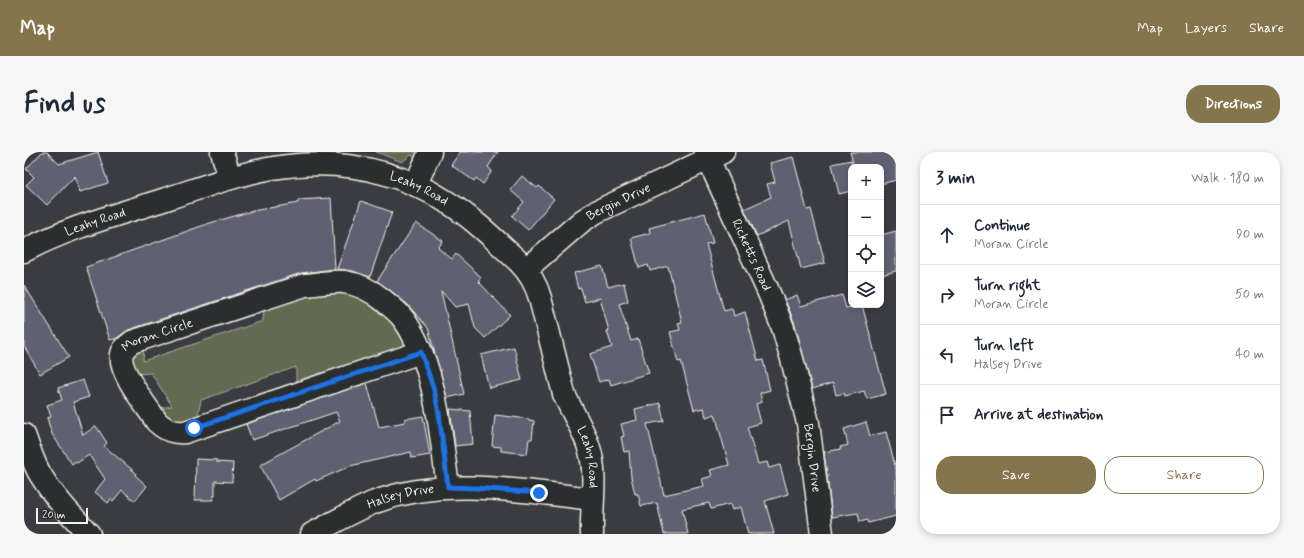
<!DOCTYPE html>
<meta charset="utf-8">
<style>
:root{--surface:#fff;--page:#f6f6f7;--text:#1f2937;--muted:#747a83;--line:#e0e1e3;--accent:#84754c}
body{margin:0;font-family:Mynerve,sans-serif;background:var(--page);color:var(--text)}
.controls{position:absolute;right:12px;top:12px;display:grid;overflow:hidden;border-radius:8px;box-shadow:0 2px 6px #0003}
.controls button{width:36px;height:36px;display:grid;place-items:center;padding:0;border:0;border-bottom:1px solid var(--line);background:var(--surface);color:var(--text);font:20px sans-serif}
.scale{position:absolute;left:12px;bottom:10px;width:52px;box-sizing:border-box;padding-left:4px;border:2px solid #f4f1e8;border-top:0;font-size:11px;line-height:14px;white-space:nowrap;color:#f4f1e8;-webkit-text-stroke:3px #2a2d2e;paint-order:stroke}
.stop{position:absolute;width:12px;height:12px;margin:-9px;border:3px solid #1a73e8;border-radius:50%;background:#fff}
.stop.end{background:#1a73e8;border-color:#fff;box-shadow:0 1px 4px #0008}
.list{margin:0;padding:0;list-style:none}
h2{display:flex;justify-content:space-between;align-items:center;height:52px;margin:0;padding:0 16px;font-size:17px}
h2 small{font-size:13px;font-weight:400;color:var(--muted)}
.list li{display:grid;grid-template-columns:26px 1fr auto;gap:12px;align-items:center;box-sizing:border-box;height:60px;padding:0 16px;border-top:1px solid var(--line)}
.list b{display:block;font-size:15px;white-space:nowrap}
.list p{margin:0;font-size:13px;white-space:nowrap;color:var(--muted)}
.list em{font-size:13px;font-style:normal;color:var(--muted)}
.actions{display:flex;gap:8px;padding:12px 16px}
.actions a{flex:1;padding:9px 0;border:1px solid var(--accent);border-radius:16px;text-align:center;font-size:14px;color:var(--accent)}
.actions .main{background:var(--accent);color:#fff}
.icon{flex:none;width:22px;height:22px;fill:none;stroke:currentColor;stroke-width:2;stroke-linecap:round;stroke-linejoin:round}
.map{position:relative;flex:none;width:872px;height:382px;overflow:hidden;border-radius:16px}
header{display:flex;align-items:center;gap:24px;box-sizing:border-box;height:56px;padding:0 20px;background:var(--accent);color:#fff}
header strong{font-size:19px}
nav{display:flex;gap:22px;margin-inline-start:auto;font-size:14px}
.intro{display:flex;align-items:center;justify-content:space-between;box-sizing:border-box;height:96px;padding:0 24px}
h1{margin:0;font-size:28px}
.button{padding:10px 18px;border-radius:16px;background:var(--accent);color:#fff;font-size:14px;font-weight:700}
main{display:flex;gap:24px;padding:0 24px}
aside{flex:1;background:var(--surface);border-radius:16px;box-shadow:0 2px 6px #0003}
.map>svg:first-child{display:block}
</style>
<header>
<strong>Map</strong>
<nav><a>Map</a><a>Layers</a><a>Share</a></nav>
</header>
<div class="intro"><h1>Find us</h1><a class="button">Directions</a></div>
<main>
<div class="map">
<svg width="872" height="382" viewBox="0 0 872 382">
<rect width="100%" height="100%" fill="#3a3c42"/>
<filter id="ink" filterUnits="userSpaceOnUse"><feTurbulence type="fractalNoise" baseFrequency=".025" numOctaves="2"/><feDisplacementMap in="SourceGraphic" scale="8" xChannelSelector="R" yChannelSelector="G"/><feConvolveMatrix kernelMatrix="1 2 1 2 8 2 1 2 1" color-interpolation-filters="sRGB"/></filter>
<g filter="url(#ink)">
<g fill="#626a51" stroke="#abae9c">
<path d="M352 0H396L393 7 387 3 378 10Z"/>
<path d="M317 138 349 151 368 167 381 191 379 196 272 229V215L177 248 173 267 153 272 130 257 148 254 127 221 111 222 107 217 109 200 120 194 119 209 239 169 240 154 290 139Z"/>
</g>
<g fill="#5e6072" stroke="#f4f1e8">
<path d="M18 0H23L35 12 74 0 84 31 56 40 51 24 23 53 2 33 10 25 2 17Z"/>
<path d="M436 0H474L464 15 468 19 459 32 452 26 450 29 427 13Z"/>
<path d="M826 0H872V28L857 32V15H830Z"/>
<path d="M769 5 783 58 787 57 801 111 777 117 765 69 733 84 720 57 747 45 743 32 751 30 746 11Z"/>
<path d="M827 8V39L815 42 808 12Z"/>
<path d="M498 24 513 36 515 34 530 47 504 78 488 64 500 50 486 38Z"/>
<path d="M307 46 311 117 277 121 104 178 93 186 86 188 62 115 186 71 228 59 274 51V48Z"/>
<path d="M337 49 368 60 346 125 329 119 313 117Z"/>
<path d="M681 61 689 91 682 92 700 159 708 157 710 164 721 160 734 209 739 208 746 238 736 241 738 250 732 252 737 271 723 275 734 312 743 310 745 316 756 313 764 342 741 349 750 382H724L717 355 708 358 706 352 687 357 685 351 658 357 664 382H640L633 351 617 354 614 342H611L607 325 605 299 600 300 597 285 600 284 597 272 613 268 611 257 636 251 640 269 623 272 640 343 680 334 678 327 688 324 686 318 705 313 691 262 682 265 680 256 670 258 657 209 654 210 646 180 656 178 654 171 658 170 644 114 626 119 624 113 615 116 607 86 626 81 625 76Z"/>
<path d="M392 71 419 89 414 96 428 107 432 102 457 125 454 129 486 163 461 186 451 176 445 152 431 155 417 139 440 242 423 246 404 176 383 152 353 129Z"/>
<path d="M872 79V119L857 123V83Z"/>
<path d="M578 114 584 135 600 131 604 149 595 152 607 189 614 187 625 221 587 233 585 227 575 230 566 202 588 195 583 179H585L576 146 561 150 557 136 554 137 550 121Z"/>
<path d="M0 133 45 205 16 222 0 194Z"/>
<path d="M773 143 777 154 818 143 822 156 838 153 862 242 843 247 840 239 821 244 820 241 812 243 809 231 788 237 771 172 761 148Z"/>
<path d="M490 195 498 228 465 236 457 203Z"/>
<path d="M59 228 65 245 49 250 59 283 72 274 83 291 80 294 112 321 111 323 123 334 111 349 98 338 89 349 87 347 84 351 71 340 81 327 65 303 53 311 52 309 48 312 28 282 23 266 27 265 23 253 38 248 34 236Z"/>
<path d="M343 231 355 275 381 270V267L399 264 406 303 388 306 387 300 326 314 292 329 291 327 255 348 236 313 316 269 312 260 228 288 222 272Z"/>
<path d="M426 257 446 259 449 292 431 294Z"/>
<path d="M471 263 505 267V268L510 269 508 287H505L503 302 477 299V295L468 294Z"/>
<path d="M842 270 846 284 862 280 872 317V364L844 371 843 368 836 370 834 361 808 365 800 300 817 297 816 295 824 293 820 277Z"/>
<path d="M172 307 193 308 192 310 209 311 208 330 191 329V344H189V348H171Z"/>
</g>
<g fill="none" stroke-linecap="round" stroke-linejoin="round">
<defs>
<g id="minor">
<path d="M198 0 206 26"/>
<path id="s1" d="M681 0 745 141 759 176 768 207 784 271 798 382"/>
<path d="M392 32 406 0"/>
<path id="s2" d="M0 99C45 75 96 62 145 46 179 35 214 22 249 16 312 6 370 16 423 50 449 66 472 89 495 110 506 121 512 132 516 146L540 242C548 261 561 279 566 299 573 325 567 355 568 382"/>
<path id="s3" d="M502 117 558 69 572 60 699 0"/>
<path id="s4" d="M397 200 161 280C149 281 142 278 133 270 124 256 93 217 98 202 99 197 103 194 108 190L281 133C294 132 307 129 320 130 334 132 348 139 359 148 365 153 372 158 377 164 388 177 395 194 401 210 415 251 418 293 424 335"/>
<path d="M0 283C5 296 9 310 16 322 29 344 48 364 65 382"/>
<path id="s5" d="M288 382C309 371 329 359 351 350 419 324 498 339 568 347"/>
</g>
</defs>
<use href="#minor" stroke="#f4f1e8" stroke-width="25"/>
<use href="#minor" stroke="#2a2d2e" stroke-width="22"/>
</g>
</g>
<g fill="none" stroke-linecap="round" stroke-linejoin="round" filter="url(#ink)">
<path stroke="#1a73e8" stroke-width="5" d="M170 276 397 200 410 238 415 261 424 335 451 336 515 341"/>
</g>
<g text-anchor="middle" dominant-baseline="central" stroke-width="4" stroke-linejoin="round" paint-order="stroke">
<g font-size="13" fill="#f4f1e8" stroke="#2a2d2e">
<text stroke="none"><textPath href="#s2" startOffset="413">Leahy Road</textPath></text>
<text stroke="none"><textPath href="#s3" startOffset="115">Bergin Drive</textPath></text>
<text stroke="none"><textPath href="#s2" startOffset="77">Leahy Road</textPath></text>
<text stroke="none"><textPath href="#s1" startOffset="113">Ricketts Road</textPath></text>
<text stroke="none"><textPath href="#s4" startOffset="400">Moran Circle</textPath></text>
<text stroke="none"><textPath href="#s2" startOffset="748">Leahy Road</textPath></text>
<text stroke="none"><textPath href="#s1" startOffset="326">Bergin Drive</textPath></text>
<text stroke="none"><textPath href="#s5" startOffset="97">Halsey Drive</textPath></text>
</g>
</g>
</svg>
<div class="controls">
<button>+</button>
<button>−</button>
<button><svg class="icon" aria-label="locate" viewBox="0 0 24 24"><circle cx="12" cy="12" r="6"/><path d="M12 2v4M12 18v4M2 12h4M18 12h4"/></svg></button>
<button><svg class="icon" aria-label="layers" viewBox="0 0 24 24"><path d="M12 4l9 5-9 5-9-5zM3 14l9 5 9-5"/></svg></button>
</div>
<div class="scale">20 m</div>
<div class="stop" style="left:170px;top:276px"></div>
<div class="stop end" style="left:515px;top:341px"></div>
</div>
<aside>
<h2>3 min<small>Walk · 180 m</small></h2>
<ul class="list">
<li><svg class="icon" aria-label="ahead" viewBox="0 0 24 24"><path d="M12 20V5M6 11l6-6 6 6"/></svg><div><b>Continue</b><p>Moran Circle</p></div><em>90 m</em></li>
<li><svg class="icon" aria-label="right" viewBox="0 0 24 24"><path d="M7 20v-9h11M14 6l5 5-5 5"/></svg><div><b>Turn right</b><p>Moran Circle</p></div><em>50 m</em></li>
<li><svg class="icon" aria-label="left" viewBox="0 0 24 24"><path d="M17 20v-9H6M10 6l-5 5 5 5"/></svg><div><b>Turn left</b><p>Halsey Drive</p></div><em>40 m</em></li>
<li><svg class="icon" aria-label="arrive" viewBox="0 0 24 24"><path d="M6 21V4h12l-3 4 3 4H6"/></svg><div><b>Arrive at destination</b></div></li>
</ul>
<div class="actions"><a class="main">Save</a><a>Share</a></div>
</aside>
</main>
